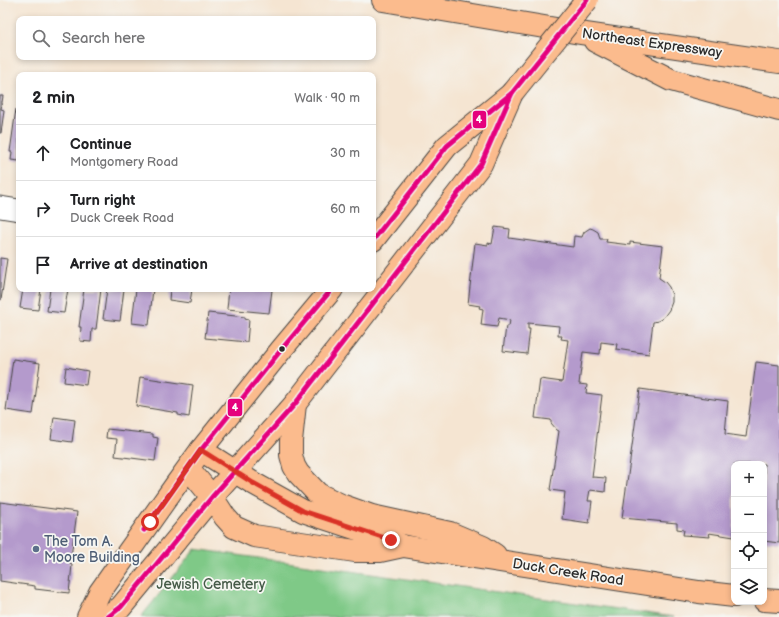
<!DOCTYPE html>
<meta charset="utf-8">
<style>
:root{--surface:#fff;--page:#f2f2f2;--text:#202124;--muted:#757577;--line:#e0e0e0}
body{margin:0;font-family:"Balsamiq Sans",sans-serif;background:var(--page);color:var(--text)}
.controls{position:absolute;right:12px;bottom:12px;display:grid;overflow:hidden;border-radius:8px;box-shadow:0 2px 6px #0003}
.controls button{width:36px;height:36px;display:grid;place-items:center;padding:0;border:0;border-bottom:1px solid var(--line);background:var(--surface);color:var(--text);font:20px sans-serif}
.stop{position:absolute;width:12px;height:12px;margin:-9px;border:3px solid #d93025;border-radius:50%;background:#fff}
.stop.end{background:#d93025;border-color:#fff;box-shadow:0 1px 4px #0008}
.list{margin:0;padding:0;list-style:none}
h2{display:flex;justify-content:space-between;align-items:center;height:52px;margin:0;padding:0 16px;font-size:17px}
h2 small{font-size:13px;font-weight:400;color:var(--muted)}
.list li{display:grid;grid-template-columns:26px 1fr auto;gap:12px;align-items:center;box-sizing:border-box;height:56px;padding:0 16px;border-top:1px solid var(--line)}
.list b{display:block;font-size:15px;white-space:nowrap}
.list p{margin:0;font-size:13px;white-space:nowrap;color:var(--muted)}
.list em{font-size:13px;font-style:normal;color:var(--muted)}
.icon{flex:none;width:22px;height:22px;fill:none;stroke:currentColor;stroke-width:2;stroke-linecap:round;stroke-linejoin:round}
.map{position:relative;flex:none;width:779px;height:617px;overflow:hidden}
.search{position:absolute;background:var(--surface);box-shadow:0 2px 6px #0003;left:16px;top:16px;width:360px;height:44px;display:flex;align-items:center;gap:10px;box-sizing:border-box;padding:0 14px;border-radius:8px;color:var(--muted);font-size:15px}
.panel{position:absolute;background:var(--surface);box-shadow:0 2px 6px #0003;left:16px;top:72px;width:360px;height:220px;border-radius:8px}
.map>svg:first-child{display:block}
</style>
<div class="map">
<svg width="779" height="617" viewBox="0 0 779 617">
<rect width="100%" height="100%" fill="#f6f6f2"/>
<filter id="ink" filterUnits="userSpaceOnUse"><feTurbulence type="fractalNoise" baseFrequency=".025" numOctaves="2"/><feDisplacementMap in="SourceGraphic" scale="8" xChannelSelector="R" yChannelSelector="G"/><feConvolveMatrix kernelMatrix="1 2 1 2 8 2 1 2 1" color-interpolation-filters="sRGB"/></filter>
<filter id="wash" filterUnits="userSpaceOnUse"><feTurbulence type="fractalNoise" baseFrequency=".012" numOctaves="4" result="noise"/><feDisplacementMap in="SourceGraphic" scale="16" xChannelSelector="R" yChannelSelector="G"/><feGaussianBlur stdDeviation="0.9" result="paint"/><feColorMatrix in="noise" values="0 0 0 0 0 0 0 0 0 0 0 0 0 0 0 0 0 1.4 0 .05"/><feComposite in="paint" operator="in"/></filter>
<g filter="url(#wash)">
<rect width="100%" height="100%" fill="#f5e5d2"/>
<path fill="#7fc987" stroke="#557a59" d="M195 549 674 617H141Z"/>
<g id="blocks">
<g fill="#b49acc">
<path d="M0 96H3L1 109 4 110 1 133H0Z"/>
<path d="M16 109H19V161L11 160 12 152H10Z"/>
<path d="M495 227 510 229 509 238 573 247 574 236 582 237 584 232 590 228 593 229 598 232 599 235 600 239H607L606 242 630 245V242L663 246 659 278 665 282 669 287 672 295V302L669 310 663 318 658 321 653 322 649 354 616 349 617 344 601 342 600 354 583 352 579 384 587 385 586 393 602 395 592 477 606 478 605 492 590 490 588 501H592L589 523 562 519 565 492 550 490 559 431 557 430 551 423V420L535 418 540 379 562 382 568 340 561 339 562 336H558L559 326 528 323V329H530L527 354 503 351 506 326H509L510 320 499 318 497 327 481 325 483 309 479 308 480 306 468 304 475 243 488 245V243L492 244Z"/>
<path d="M0 258 7 259 1 300H0Z"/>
<path d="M23 289H41L38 310 20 308Z"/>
<path d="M50 289H68L64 313 47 311Z"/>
<path d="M84 289H101L96 329H92L91 342 80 341 81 327H79Z"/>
<path d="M107 289H124L120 321 103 319Z"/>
<path d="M136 289H153L149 325 132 323Z"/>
<path d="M170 289H192L190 303 169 300Z"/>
<path d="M229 289H266L272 290 269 313 227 309Z"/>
<path d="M208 313 245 317V319L249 320 247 342 205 338Z"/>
<path d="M13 359 40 363 33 414 6 410Z"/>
<path d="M756 362 779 365V543L764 541V464H734V537L709 533 710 537 683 535 684 530 677 529V523L622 518 640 389 728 401 725 434 746 437Z"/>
<path d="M66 367 88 371 86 385 64 382Z"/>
<path d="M140 377 193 385 189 417 178 415V413L136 406Z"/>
<path d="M54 417 75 420 72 442 51 439Z"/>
<path d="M107 429 153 434V437L158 438 155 461 115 456 117 439 106 438Z"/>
<path d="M0 502 77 512 70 564 72 565 69 593 35 589V586L0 581Z"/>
</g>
</g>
</g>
<g filter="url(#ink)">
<use href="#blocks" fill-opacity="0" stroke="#494744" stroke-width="1"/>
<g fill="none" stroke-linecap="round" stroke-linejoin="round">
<defs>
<path id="street" d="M0 207 19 210"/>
<g id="primary">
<path d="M373 240 447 146 510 95"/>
<path d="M295 404 291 441V455L294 466 298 473 318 494 341 505 372 516 450 533 483 547 495 555"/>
<path d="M201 450 253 483 303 511 391 540 403 546 699 592 734 596"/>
<path d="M189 469 212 497 225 517 234 527 254 536 355 551H380L403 546"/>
<path d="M764 600 779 601"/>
<path d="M88 617 100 592 175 486 201 450 281 350 332 289"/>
<path d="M108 617 121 607 212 497 295 404 481 164 512 93"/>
</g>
<g id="highway">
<path d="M383 0 580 33 779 62"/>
<path d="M595 41 671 80 779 110"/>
</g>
</defs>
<use href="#street" stroke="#494744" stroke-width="23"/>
<use href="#primary" stroke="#494744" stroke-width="24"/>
<use href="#highway" stroke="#494744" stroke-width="24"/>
<use href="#street" stroke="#fff" stroke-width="21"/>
<use href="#primary" stroke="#fbbb8d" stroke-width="22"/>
<use href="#highway" stroke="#fbbb8d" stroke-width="22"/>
<defs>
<path id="primary-bridge" d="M512 93 587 0"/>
</defs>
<use href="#primary-bridge" stroke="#494744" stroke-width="24" stroke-linecap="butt"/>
<use href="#primary-bridge" stroke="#fbbb8d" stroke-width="22"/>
<defs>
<g id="bus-1">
<path d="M373 240 447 146 512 93 587 0"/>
<path d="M144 530 201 450 281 350 332 289"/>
<path d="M108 617 121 607 212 497 295 404 481 164 512 93"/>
</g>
</defs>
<use href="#bus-1" stroke="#f6f6f2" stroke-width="8"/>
<use href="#bus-1" stroke="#e5007d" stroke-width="5"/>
</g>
</g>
<g fill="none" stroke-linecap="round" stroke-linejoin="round" filter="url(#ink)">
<path stroke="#d93025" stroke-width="5" d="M150 522 201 450 253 483 303 511 391 540"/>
</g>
<circle fill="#2b2b2b" stroke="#f6f6f2" stroke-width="1.5" cx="282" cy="349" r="3.5"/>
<circle fill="#5c6f8a" stroke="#f6f6f2" stroke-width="1.5" cx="36" cy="549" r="4"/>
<g text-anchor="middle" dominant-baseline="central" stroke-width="3.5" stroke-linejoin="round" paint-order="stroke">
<g font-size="14" fill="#2b2b2b" stroke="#f6f6f2">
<text transform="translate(652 43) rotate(8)">Northeast Expressway</text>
<text transform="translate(568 572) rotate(9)">Duck Creek Road</text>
</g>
<g font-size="14" fill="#4e5e75" stroke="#f6f6f2" text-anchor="start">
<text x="44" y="541">The Tom A.<tspan x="44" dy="16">Moore Building</tspan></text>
</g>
<g font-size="14" fill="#445a47" stroke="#f6f6f2">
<text x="211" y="584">Jewish Cemetery</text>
</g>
</g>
<g stroke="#f6f6f2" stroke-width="1.5">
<rect x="472" y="110" width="15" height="19" rx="4" fill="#e5007d"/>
<rect x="227" y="398" width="16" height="19" rx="4" fill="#e5007d"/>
</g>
<g font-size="11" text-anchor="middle" font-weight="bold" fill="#fff">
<text x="479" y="123">4</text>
<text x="235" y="411">4</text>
</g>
</svg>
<div class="controls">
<button>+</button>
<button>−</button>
<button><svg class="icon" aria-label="locate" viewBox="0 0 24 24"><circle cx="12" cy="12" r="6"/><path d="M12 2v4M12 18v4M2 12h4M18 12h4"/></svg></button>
<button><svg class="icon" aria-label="layers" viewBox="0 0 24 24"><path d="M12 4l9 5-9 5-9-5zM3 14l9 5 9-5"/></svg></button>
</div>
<div class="stop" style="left:150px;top:522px"></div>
<div class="stop end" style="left:391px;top:540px"></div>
<div class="search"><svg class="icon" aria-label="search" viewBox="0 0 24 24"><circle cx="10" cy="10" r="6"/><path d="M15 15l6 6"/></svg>Search here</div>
<section class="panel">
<h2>2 min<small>Walk · 90 m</small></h2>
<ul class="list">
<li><svg class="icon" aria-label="ahead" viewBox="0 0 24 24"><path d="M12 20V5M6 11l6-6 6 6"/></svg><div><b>Continue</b><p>Montgomery Road</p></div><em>30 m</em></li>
<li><svg class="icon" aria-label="right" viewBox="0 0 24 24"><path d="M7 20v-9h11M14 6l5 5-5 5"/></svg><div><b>Turn right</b><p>Duck Creek Road</p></div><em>60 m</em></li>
<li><svg class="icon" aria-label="arrive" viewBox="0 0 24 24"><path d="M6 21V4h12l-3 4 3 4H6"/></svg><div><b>Arrive at destination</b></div></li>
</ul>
</section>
</div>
